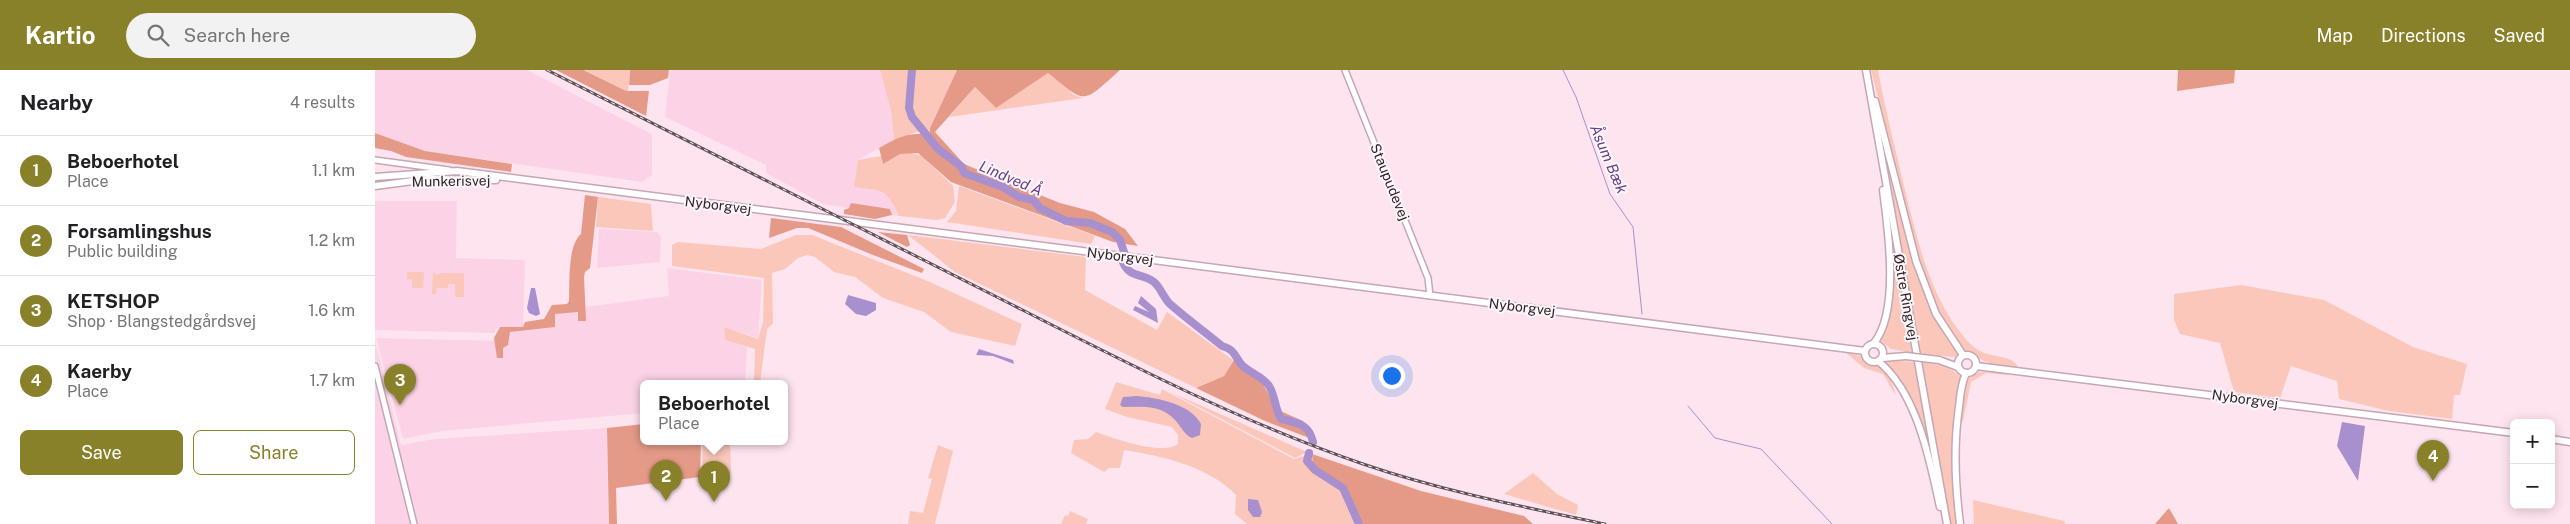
<!DOCTYPE html>
<meta charset="utf-8">
<style>
:root{--surface:#fff;--page:#f2f2f2;--text:#202124;--muted:#757577;--line:#e0e0e0;--accent:#898129}
body{margin:0;font-family:"Public Sans",sans-serif;background:var(--page);color:var(--text)}
.controls{position:absolute;right:15px;bottom:15px;display:grid;overflow:hidden;border-radius:8px;box-shadow:0 2px 12px #0003}
.controls button{width:45px;height:45px;display:grid;place-items:center;padding:0;border:0;border-bottom:1px solid var(--line);background:var(--surface);color:var(--text);font:25px sans-serif}
.you{position:absolute;left:1016px;top:305px;width:18px;height:18px;margin:-12px;border:4px solid #fff;border-radius:50%;background:#1a73e8;box-shadow:0 0 0 8px #1a73e833}
.badge{display:grid;place-items:center;width:32px;height:32px;border-radius:50%;background:var(--accent);color:#fff;font-size:16px;font-weight:700}
.pin{position:absolute;translate:-50% -41px;filter:drop-shadow(0 1px 2px #0008)}
.pin::after{content:'';position:absolute;top:26px;width:18px;height:15px;background:inherit;clip-path:polygon(0 0,100% 0,50% 100%)}
.popup{position:absolute;left:265px;top:310px;width:148px;height:65px;box-sizing:border-box;display:grid;place-content:center;border-radius:8px;background:var(--surface);filter:drop-shadow(0 1px 4px #0005);font-size:16px;white-space:nowrap;color:var(--muted)}
.popup b{font-size:19px;color:var(--text)}
.popup::after{content:'';position:absolute;left:50%;top:100%;margin-left:-10px;border:10px solid transparent;border-top-color:var(--surface)}
.list{margin:0;padding:0;list-style:none}
h2{display:flex;justify-content:space-between;align-items:center;height:65px;margin:0;padding:0 20px;font-size:21px}
h2 small{font-size:16px;font-weight:400;color:var(--muted)}
.list li{display:grid;grid-template-columns:32px 1fr auto;gap:15px;align-items:center;box-sizing:border-box;height:70px;padding:0 20px;border-top:1px solid var(--line)}
.list b{display:block;font-size:19px;white-space:nowrap}
.list p{margin:0;font-size:16px;white-space:nowrap;color:var(--muted)}
.list em{font-size:16px;font-style:normal;color:var(--muted)}
.actions{display:flex;gap:10px;padding:15px 20px}
.actions a{flex:1;padding:11px 0;border:1px solid var(--accent);border-radius:8px;text-align:center;font-size:18px;color:var(--accent)}
.actions .main{background:var(--accent);color:#fff}
.icon{flex:none;width:28px;height:28px;fill:none;stroke:currentColor;stroke-width:2;stroke-linecap:round;stroke-linejoin:round}
.map{position:relative;flex:none;width:2195px;height:454px;overflow:hidden}
header{display:flex;align-items:center;gap:30px;box-sizing:border-box;height:70px;padding:0 25px;background:var(--accent);color:#fff}
header strong{font-size:24px}
nav{display:flex;gap:28px;margin-inline-start:auto;font-size:18px}
.search{width:350px;height:45px;background:var(--page);display:flex;align-items:center;gap:12px;box-sizing:border-box;padding:0 18px;border-radius:28px;color:var(--muted);font-size:19px}
main{display:flex}
aside{flex:1;background:var(--surface)}
.map>svg:first-child{display:block}
</style>
<header>
<strong>Kartio</strong>
<div class="search"><svg class="icon" aria-label="search" viewBox="0 0 24 24"><circle cx="10" cy="10" r="6"/><path d="M15 15l6 6"/></svg>Search here</div>
<nav><a>Map</a><a>Directions</a><a>Saved</a></nav>
</header>
<main>
<aside>
<h2>Nearby<small>4 results</small></h2>
<ul class="list">
<li><span class="badge">1</span><div><b>Beboerhotel</b><p>Place</p></div><em>1.1 km</em></li>
<li><span class="badge">2</span><div><b>Forsamlingshus</b><p>Public building</p></div><em>1.2 km</em></li>
<li><span class="badge">3</span><div><b>KETSHOP</b><p>Shop · Blangstedgårdsvej</p></div><em>1.6 km</em></li>
<li><span class="badge">4</span><div><b>Kaerby</b><p>Place</p></div><em>1.7 km</em></li>
</ul>
<div class="actions"><a class="main">Save</a><a>Share</a></div>
</aside>
<div class="map">
<svg width="2195" height="454" viewBox="0 0 2195 454">
<rect width="100%" height="100%" fill="#fee4ef"/>
<g fill="#fcd3e6">
<path d="M0 0H152L277 64V105L267 112 50 81 0 63Z"/>
<path d="M295 0H505L516 41 519 70 483 90 480 117 505 121 514 126 524 146 448 134 391 103V95L290 47Z"/>
<path d="M0 131H82L81 188 150 190 148 258H121L120 263 0 260Z"/>
<path d="M224 159 282 162 286 167 285 192 222 198Z"/>
<path d="M292 198 387 210 383 268 349 257 350 270 372 277 370 313H269V343L67 361 28 369 1 268 125 271 136 260 178 256V241L294 226Z"/>
<path d="M0 270 26 375 59 369 232 358 234 454H0Z"/>
</g>
<g fill="#fbc7ba">
<path d="M202 0H255L253 22 250 25Z"/>
<path d="M505 0H582L555 58V65L550 59 519 70 516 41Z"/>
<path d="M1496 0H1503C1510 39 1520 77 1529 116 1541 164 1552 217 1582 258 1588 266 1595 275 1603 280 1615 288 1637 284 1643 297 1628 295 1610 296 1600 284L1588 282 1563 242 1544 193Z"/>
<path d="M673 3 699 25 708 28 574 47 600 17 621 38Z"/>
<path d="M1507 72H1510L1544 209 1565 256 1583 284 1580 287 1545 284Z"/>
<path d="M531 82 547 86 578 116 580 132 570 148 562 150 524 146C510 117 510 122 479 117L483 90 506 86 508 94 519 86Z"/>
<path d="M584 116 720 166 716 174 572 152 581 141Z"/>
<path d="M223 127 276 134 278 161 221 157Z"/>
<path d="M1516 157 1537 283 1516 279 1505 270 1517 207Z"/>
<path d="M421 165H437L555 212 647 254 640 276 576 262 549 242 508 228 480 207 459 202 440 187 432 185 423 188 410 199 397 203 398 253 392 259 385 313H379L380 279 350 270 349 257 383 269 388 252 389 208 297 196V175L303 172 386 179Z"/>
<path d="M533 165 711 187 710 220 782 260 792 242 858 290 849 306 821 318 580 202Z"/>
<path d="M32 202H49L48 218H37V209H32Z"/>
<path d="M58 202 62 205 66 203H89V227H80V214H73V218H62L61 224H57Z"/>
<path d="M1866 215 1949 230 2038 277 2092 294 2085 325H2079L2077 349 2014 341 1964 329 1962 311 1916 296 1905 328 1859 322 1845 273 1805 264 1799 250V224Z"/>
<path d="M1470 282 1486 286 1495 295H1503L1515 307 1521 326 1508 304 1489 298Z"/>
<path d="M1513 290 1539 292 1558 392 1519 305 1509 292Z"/>
<path d="M1547 292C1565 295 1573 295 1586 307L1579 358 1583 454H1575Z"/>
<path d="M1604 302 1633 303 1632 305 1611 303 1596 312 1588 351 1584 354 1590 311Z"/>
<path d="M741 312 785 325 787 319 919 389 937 384 938 395 968 415 986 454H872L860 444 861 425C833 396 787 386 749 380L745 398H734L729 402 696 383 699 370 713 369 721 362C738 368 788 386 803 374V365L797 357 752 347 730 339Z"/>
<path d="M795 322 932 382 920 388Z"/>
<path d="M327 371H355L356 403 328 404Z"/>
<path d="M563 375 578 381 560 454H533L535 441 548 443 557 409 553 408Z"/>
<path d="M1158 403 1182 424 1203 435 1201 445 1129 424Z"/>
<path d="M1598 430 1689 451 1691 454H1599Z"/>
<path d="M695 441 713 449 711 454H686L690 445 693 446Z"/>
</g>
<g fill="#e59a88">
<path d="M181 0H208L251 21H274L271 46Z"/>
<path d="M255 0H294L293 8 275 15H254Z"/>
<path d="M582 0H745C707 34 712 35 673 3L621 38 600 17 560 62 589 94 685 133 719 142 750 159 763 176 738 172 576 112 543 83 525 84 508 94 504 78C524 67 531 63 555 64V58Z"/>
<path d="M1803 0H1860L1859 13 1802 21Z"/>
<path d="M0 63 50 81 137 94 136 102 31 87 16 81 0 78Z"/>
<path d="M210 125 223 127 215 198 210 202 209 207 211 251H203V242L180 244V257L135 262 133 275 128 278V288H122L119 268 125 257H148L150 252 169 249 177 235 192 234 194 231C195 214 192 176 206 164Z"/>
<path d="M476 133 515 139 517 145 500 149 469 144V140L474 138Z"/>
<path d="M396 148 466 157 549 199 547 203 498 185 433 158H422L394 168Z"/>
<path d="M503 162 532 165 535 175 532 177Z"/>
<path d="M860 288 888 314 901 339 928 351 937 369 890 351 821 318 849 306Z"/>
<path d="M269 354V371H326L325 407 241 418 242 454H234L232 358Z"/>
<path d="M937 384 1046 421 1149 446 1158 454H986L968 415 938 395Z"/>
<path d="M1794 438 1803 454H1780Z"/>
</g>
<g fill="#a88fce">
<path d="M156 218H160L165 244 161 246 154 243 152 238Z"/>
<path d="M473 225 501 233V240L491 246 481 244 470 234Z"/>
<path d="M766 226 781 239 783 253 758 240 760 236 774 242 763 233Z"/>
<path d="M604 279 638 290 639 294 618 286 601 285Z"/>
<path d="M762 326C783 328 816 334 826 354L825 365 817 368C810 365 806 357 801 351 786 334 769 337 748 337L745 335 748 327Z"/>
<path d="M1967 352 1990 356 1983 411 1962 376Z"/>
<path d="M873 429 883 430 887 442 885 447H878L873 440Z"/>
</g>
<g fill="none" stroke-linecap="round" stroke-linejoin="round">
<g stroke="#a88fce" stroke-width="1">
<path d="M1188 0 1201 27 1235 124 1258 157 1267 244"/>
<path d="M1313 336 1340 368 1386 379 1457 454"/>
</g>
<g stroke="#a88fce" stroke-width="8">
<path d="M537 0 534 38 537 47 563 79 587 97 589 103 628 117 644 127 658 130 665 138 691 151 715 153 737 162 745 170 749 182"/>
<path d="M748 192C754 208 768 203 779 212 786 218 788 227 795 234 812 249 830 262 847 276 860 280 859 285 866 294 872 302 888 306 894 316 900 325 900 339 906 349 923 353 934 354 938 372"/>
<path d="M934 383 932 391 940 400 968 418 984 454"/>
</g>
<defs>
<g id="minor">
<path d="M970 0 1053 208 1055 226"/>
<path d="M0 90 74 100"/>
<path d="M0 296 39 454"/>
</g>
<g id="major">
<path d="M1491 0 1572 454"/>
<path d="M1500 31 1541 191 1561 244 1588 285"/>
<path d="M0 107 82 101 1490 281"/>
<path d="M0 116 53 109 121 110"/>
<path d="M1499 273C1525 241 1513 159 1508 120"/>
<circle cx="1499" cy="283" r="9"/>
<circle cx="1592" cy="294" r="9"/>
<path d="M1507 288 1531 286"/>
<path d="M1564 290 1583 297"/>
<path d="M1503 291C1542 322 1555 391 1565 437"/>
<path d="M1601 296 2139 363"/>
<path d="M2176 369 2195 372"/>
<path d="M1585 454C1580 414 1578 377 1584 337 1585 326 1586 314 1591 303"/>
</g>
</defs>
<use href="#minor" stroke="#c5a6b4" stroke-width="8"/>
<use href="#major" stroke="#c5a6b4" stroke-width="9"/>
<use href="#minor" stroke="#fff" stroke-width="5"/>
<use href="#major" stroke="#fff" stroke-width="6"/>
<defs>
<path id="rail" d="M172 0C321 75 469 150 618 225 738 286 860 350 988 394 1067 421 1149 437 1230 454"/>
</defs>
<use href="#rail" stroke="#605158" stroke-width="3"/>
<use href="#rail" stroke="#fef7fa" stroke-width="1" stroke-dasharray="4" stroke-linecap="butt"/>
<defs>
<path id="major-bridge" d="M1531 286 1564 290"/>
</defs>
<use href="#major-bridge" stroke="#c5a6b4" stroke-width="9" stroke-linecap="butt"/>
<use href="#major-bridge" stroke="#fff" stroke-width="6"/>
</g>
<g text-anchor="middle" dominant-baseline="central" stroke-width="4" stroke-linejoin="round" paint-order="stroke">
<g font-size="14" fill="#30242a" stroke="#fef7fa">
<text transform="translate(76 111) rotate(-1)">Munkerisvej</text>
<text transform="translate(1015 112) rotate(68)">Staupudevej</text>
<text transform="translate(343 135) rotate(7)">Nyborgvej</text>
<text transform="translate(745 186) rotate(7)">Nyborgvej</text>
<text transform="translate(1531 227) rotate(80)">Østre Ringvej</text>
<text transform="translate(1147 237) rotate(7)">Nyborgvej</text>
<text transform="translate(1870 329) rotate(8)">Nyborgvej</text>
</g>
<g font-size="15" font-style="italic" fill="#62408d" stroke="#fef7fa">
<text transform="translate(1234 89) rotate(67)">Åsum Bæk</text>
<text transform="translate(636 108) rotate(23)">Lindved Å</text>
</g>
</g>
</svg>
<div class="controls">
<button>+</button>
<button>−</button>
</div>
<div class="you"></div>
<div class="pin badge" style="left:339px;top:432px">1</div>
<div class="popup"><b>Beboerhotel</b>Place</div>
<div class="pin badge" style="left:291px;top:431px">2</div>
<div class="pin badge" style="left:25px;top:335px">3</div>
<div class="pin badge" style="left:2058px;top:411px">4</div>
</div>
</main>
